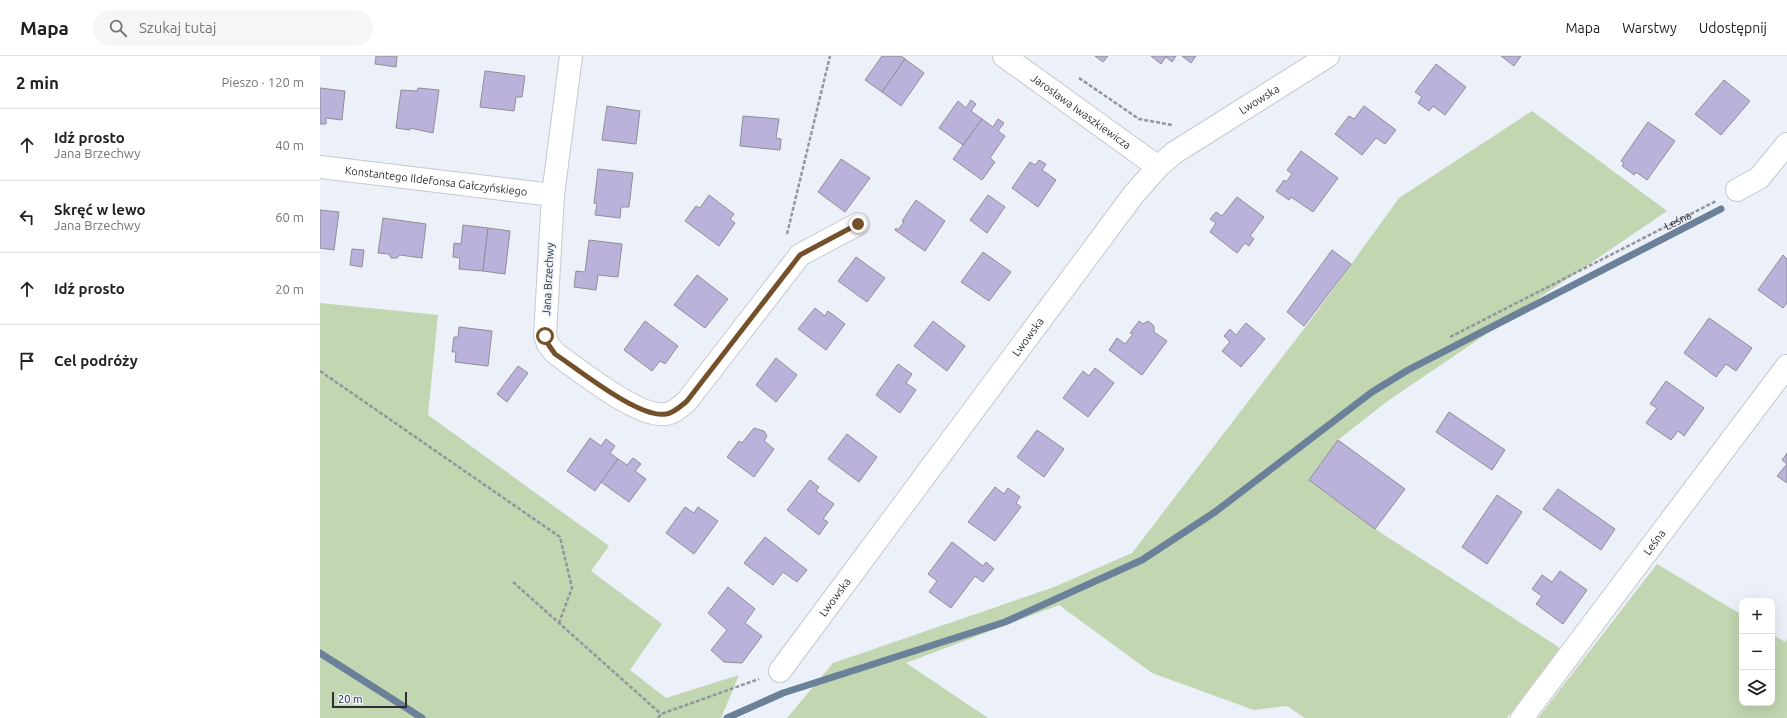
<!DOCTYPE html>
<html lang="pl">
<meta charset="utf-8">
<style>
:root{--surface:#fff;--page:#f6f6f6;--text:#202124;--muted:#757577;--line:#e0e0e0}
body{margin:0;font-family:Ubuntu,sans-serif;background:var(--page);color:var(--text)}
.controls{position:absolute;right:12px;bottom:12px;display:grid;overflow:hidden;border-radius:8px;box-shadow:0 4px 16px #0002}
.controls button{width:36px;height:36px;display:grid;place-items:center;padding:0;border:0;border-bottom:1px solid var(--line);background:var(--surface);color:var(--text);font:20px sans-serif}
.scale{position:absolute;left:12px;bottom:10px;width:75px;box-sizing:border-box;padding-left:4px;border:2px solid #2d2f32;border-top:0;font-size:11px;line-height:14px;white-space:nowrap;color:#2d2f32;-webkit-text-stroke:3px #ecf0f9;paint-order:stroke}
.stop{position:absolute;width:12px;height:12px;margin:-9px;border:3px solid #74502a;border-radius:50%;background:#fff}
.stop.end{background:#74502a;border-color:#fff;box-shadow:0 1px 4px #0008}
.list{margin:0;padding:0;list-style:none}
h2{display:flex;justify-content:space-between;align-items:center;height:52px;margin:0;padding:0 16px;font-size:17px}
h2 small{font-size:13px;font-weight:400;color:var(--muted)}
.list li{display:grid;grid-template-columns:26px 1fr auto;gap:12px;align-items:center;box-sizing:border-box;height:72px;padding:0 16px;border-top:1px solid var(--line)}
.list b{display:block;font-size:15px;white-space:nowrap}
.list p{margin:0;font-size:13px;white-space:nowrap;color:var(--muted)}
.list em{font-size:13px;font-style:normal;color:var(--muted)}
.icon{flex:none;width:22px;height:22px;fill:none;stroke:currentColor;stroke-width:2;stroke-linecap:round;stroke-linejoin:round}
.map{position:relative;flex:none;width:1467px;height:662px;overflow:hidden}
header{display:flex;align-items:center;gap:24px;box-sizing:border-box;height:56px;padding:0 20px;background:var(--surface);border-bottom:1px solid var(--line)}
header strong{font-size:19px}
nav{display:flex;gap:22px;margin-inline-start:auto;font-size:14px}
.search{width:280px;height:36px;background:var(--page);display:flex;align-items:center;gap:10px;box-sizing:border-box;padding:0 14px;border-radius:22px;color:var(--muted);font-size:15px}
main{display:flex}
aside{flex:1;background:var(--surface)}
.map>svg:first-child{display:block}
</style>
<header>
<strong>Mapa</strong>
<div class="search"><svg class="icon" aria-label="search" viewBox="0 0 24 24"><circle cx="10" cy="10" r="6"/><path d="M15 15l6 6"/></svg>Szukaj tutaj</div>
<nav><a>Mapa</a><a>Warstwy</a><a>Udostępnij</a></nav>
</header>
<main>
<aside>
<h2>2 min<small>Pieszo · 120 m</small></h2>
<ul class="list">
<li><svg class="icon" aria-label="ahead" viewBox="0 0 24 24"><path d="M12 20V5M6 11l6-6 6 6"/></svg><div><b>Idź prosto</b><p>Jana Brzechwy</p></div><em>40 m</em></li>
<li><svg class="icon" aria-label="left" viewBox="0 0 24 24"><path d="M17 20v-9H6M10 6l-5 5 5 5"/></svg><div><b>Skręć w lewo</b><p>Jana Brzechwy</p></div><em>60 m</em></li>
<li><svg class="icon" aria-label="ahead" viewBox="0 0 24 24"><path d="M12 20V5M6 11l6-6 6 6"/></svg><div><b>Idź prosto</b></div><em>20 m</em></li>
<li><svg class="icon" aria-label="arrive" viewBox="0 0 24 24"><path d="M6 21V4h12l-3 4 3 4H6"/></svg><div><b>Cel podróży</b></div></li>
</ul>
</aside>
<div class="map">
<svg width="1467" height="662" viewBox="0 0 1467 662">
<rect width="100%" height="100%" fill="#ecf0f9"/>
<g fill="#c1d6b1">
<path d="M1212 55 1347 155 1065 347 1018 384 989 424 1055 473 1240 592 1187 662H985L967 650 934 654 832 617 739 549 586 607 668 662H467L513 607 734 531 812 497 993 261 1079 142Z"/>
<path d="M0 247 118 259 108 359 289 490 271 515 342 568 310 614 346 642 419 619 401 662H0Z"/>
<path d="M1337 508 1422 559V647H1452V578L1465 586 1467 583V662H1218Z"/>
</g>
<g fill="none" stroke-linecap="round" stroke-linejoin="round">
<g stroke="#6b819a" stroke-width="7">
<path d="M0 597 102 662"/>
<path d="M407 662 463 637 685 566 822 504 895 456 1052 336 1088 314 1401 153"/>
</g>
</g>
<g fill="#bbb2dc" stroke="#8f8e96">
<path d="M56 0H77L76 11 55 8Z"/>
<path d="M562 0H581L585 3 562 36 545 24Z"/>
<path d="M775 0H788L783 6Z"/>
<path d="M831 0H856L852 6 846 1 841 8Z"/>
<path d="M862 0H876L871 7Z"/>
<path d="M1181 0H1201L1194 10Z"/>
<path d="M585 3 604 17 581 50 562 36Z"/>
<path d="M1116 8 1146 31 1125 59 1113 50 1109 55 1098 47 1102 41 1095 36Z"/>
<path d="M165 15 205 20 202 41H196L194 55 160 51Z"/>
<path d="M1404 24 1430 45 1401 79 1375 58Z"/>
<path d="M0 32 25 35 22 64 6 62V68H0Z"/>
<path d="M98 32 119 34 113 77 90 72V74L76 72 81 34 97 35Z"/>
<path d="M651 44 656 48 651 55 662 63 643 89 619 72 638 45 646 52Z"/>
<path d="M287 50 320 55 316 88 282 84Z"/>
<path d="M1044 50 1076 74 1065 88 1056 82 1042 99 1015 78 1029 60 1034 63Z"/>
<path d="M423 60 459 63 456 82 461 83 460 94 420 90Z"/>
<path d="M662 63 673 71 678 63 684 67 678 75 685 80 670 102 675 106 662 124 633 103Z"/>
<path d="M1328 66 1355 85 1327 124 1316 116 1314 119 1302 110 1304 107 1301 105Z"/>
<path d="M981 95 1018 122 993 156 971 141 969 144 956 135 964 124 966 126 972 118 967 114Z"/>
<path d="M521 103 550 122 525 156 498 136Z"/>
<path d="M719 104 726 108 722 114 736 124 718 151 692 132 710 106 715 109Z"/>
<path d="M278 113 313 117 309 151H301L300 162 275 159 277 148 274 147Z"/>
<path d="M389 139 414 158 410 163 415 167 399 190 365 165 376 150 380 152Z"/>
<path d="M668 139 685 151 667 177 650 164Z"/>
<path d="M917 141 944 161 930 180 934 183 929 190 925 187 917 197 890 176 896 167 890 163 896 156 902 160Z"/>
<path d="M596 144 625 165 605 195 575 174 576 172 578 174 584 166 582 165Z"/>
<path d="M0 154 19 156 14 194 0 192Z"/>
<path d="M63 162 106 168 102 202 80 199 77 202H71L69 198 58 197Z"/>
<path d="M143 169 168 172 163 215 139 213 140 202 133 201 134 187 141 188Z"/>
<path d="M168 172 190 175 185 218 163 215Z"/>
<path d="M269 184 302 188 298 221 278 219 276 234 254 231 256 215 265 216Z"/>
<path d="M32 193 44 194 42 211 30 209Z"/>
<path d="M1012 194 1031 208 984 270 967 256Z"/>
<path d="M663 196 691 216 669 245 641 226Z"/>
<path d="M1463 199 1467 203V247L1463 252 1438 234Z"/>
<path d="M536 201 565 222 547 246 518 225Z"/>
<path d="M377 219 408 243 385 272 354 249Z"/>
<path d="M495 252 505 260 508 255 525 268 506 294 478 273Z"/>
<path d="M1389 262 1432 292 1416 315 1406 308 1396 321 1364 297Z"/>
<path d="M325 265 358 290 345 308 340 305 332 315 304 294Z"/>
<path d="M613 265 645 290 627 315 594 290Z"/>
<path d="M819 265 823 268 828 265 834 270V276L847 285 822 319 789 294 797 282 805 288 813 278 810 277Z"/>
<path d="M926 267 945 283 921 311 902 295 910 286 904 280 910 273 916 279Z"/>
<path d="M139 271 172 275 168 310 135 306 136 296H132L134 281H138Z"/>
<path d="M456 302 477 319 456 346 436 329Z"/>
<path d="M578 308 592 318 586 327 596 334 580 357 556 339Z"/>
<path d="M198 310 208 317 187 346 177 338Z"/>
<path d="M775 312 794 327 768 361 743 342 763 315 769 320Z"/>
<path d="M1346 325 1384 352 1364 380 1358 375 1351 384 1326 367 1337 352 1330 348Z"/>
<path d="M1129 356 1185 394 1172 414 1116 376Z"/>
<path d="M434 372 444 375 447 380 444 385 454 393 434 421 407 401 419 385 422 387Z"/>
<path d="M717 374 744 393 724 421 697 401Z"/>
<path d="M527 378 557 401 539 426 508 403Z"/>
<path d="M270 382 281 390 286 383 295 390 290 397 298 403 275 435 247 415Z"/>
<path d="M1018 384 1085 433 1055 473 989 424Z"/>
<path d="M1467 397V427L1457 420 1467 408 1462 404Z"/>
<path d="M313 402 321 408 315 415 326 423 309 446 281 426 298 403 307 409Z"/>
<path d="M490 424 499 431 496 435 514 448 503 463 508 466 499 479 467 454Z"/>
<path d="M675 431 684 438 688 432 700 441 696 447 701 451 675 485 648 466Z"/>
<path d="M1238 433 1295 473 1281 494 1223 453Z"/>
<path d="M1177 439 1202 456 1167 508 1142 491Z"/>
<path d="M365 451 374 457 378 451 398 465 374 498 346 477Z"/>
<path d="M445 481 487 514 477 526 463 516 453 529 424 507Z"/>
<path d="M632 486 663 510 666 506 674 513 663 526 655 520 631 552 609 536 617 525 608 518Z"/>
<path d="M1240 515 1267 534 1243 568 1216 548 1222 540 1212 533 1222 519 1232 526Z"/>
<path d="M408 531 435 553 425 567 442 580 422 607 404 606 391 594 407 574 388 557Z"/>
</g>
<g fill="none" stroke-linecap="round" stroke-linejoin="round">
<defs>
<g id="minor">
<path d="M251 0 233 139 225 280 228 288 235 297C258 313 319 363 346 358 354 357 361 350 367 345L480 199 538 168"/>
<path id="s2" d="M684 0 838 111"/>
<path id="s3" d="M0 111 233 139"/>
<path d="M1417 134 1439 122 1467 88"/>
<path id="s4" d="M460 615 814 138 838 111 854 97 1008 0"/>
<path id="s5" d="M1202 662 1467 310"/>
</g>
</defs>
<use href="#minor" stroke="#c4c8d0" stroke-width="24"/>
<g stroke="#93969d" stroke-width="2.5" stroke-dasharray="4 2" stroke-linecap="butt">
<path d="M759 22 819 63 852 69"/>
<path d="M467 178 510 0"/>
<path id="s1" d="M1130 281 1396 145"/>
<path d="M0 315 240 481 252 532 239 567"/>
<path d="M193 526 341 658"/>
<path d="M338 662 341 658 439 623"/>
</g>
<use href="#minor" stroke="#fff" stroke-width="22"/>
</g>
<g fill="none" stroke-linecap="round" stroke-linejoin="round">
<path stroke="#74502a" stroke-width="5" d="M225 280 228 288 235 298C258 313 319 363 346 358 354 357 361 350 367 345L480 199 538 168"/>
</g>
<g text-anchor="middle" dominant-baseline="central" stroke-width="3.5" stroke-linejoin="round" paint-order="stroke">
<g font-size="11" fill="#2d2f32" stroke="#ecf0f9">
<text stroke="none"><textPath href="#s4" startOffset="752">Lwowska</textPath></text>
<text stroke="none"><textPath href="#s2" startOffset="95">Jarosława Iwaszkiewicza</textPath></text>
<text stroke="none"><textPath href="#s3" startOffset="117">Konstantego Ildefonsa Gałczyńskiego</textPath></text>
<text stroke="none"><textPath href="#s1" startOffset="256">Leśna</textPath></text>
<text transform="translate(228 223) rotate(-87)">Jana Brzechwy</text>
<text stroke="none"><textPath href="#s4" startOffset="416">Lwowska</textPath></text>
<text stroke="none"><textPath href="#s5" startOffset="220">Leśna</textPath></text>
<text stroke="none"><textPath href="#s4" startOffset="92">Lwowska</textPath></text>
</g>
</g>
</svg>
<div class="controls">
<button>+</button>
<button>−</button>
<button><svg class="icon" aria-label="layers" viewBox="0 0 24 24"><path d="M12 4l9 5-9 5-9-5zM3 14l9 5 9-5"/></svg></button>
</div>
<div class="scale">20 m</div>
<div class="stop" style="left:225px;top:280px"></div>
<div class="stop end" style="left:538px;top:168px"></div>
</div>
</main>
